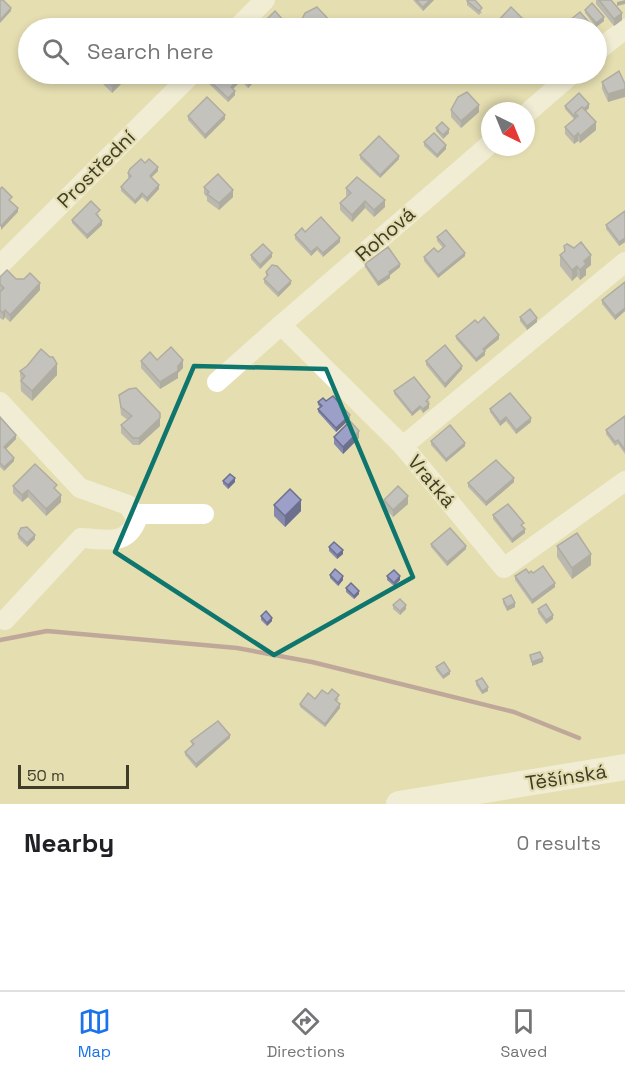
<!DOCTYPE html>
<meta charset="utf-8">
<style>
:root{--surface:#fff;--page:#f2f2f2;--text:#202124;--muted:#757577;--line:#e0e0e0;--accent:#1a73e8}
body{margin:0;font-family:"Space Grotesk",sans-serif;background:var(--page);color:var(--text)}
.compass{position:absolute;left:481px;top:102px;width:54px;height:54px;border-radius:50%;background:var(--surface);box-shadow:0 3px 9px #0003;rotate:137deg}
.scale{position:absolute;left:18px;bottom:15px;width:111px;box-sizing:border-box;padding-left:6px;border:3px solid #3e3c29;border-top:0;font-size:16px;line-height:21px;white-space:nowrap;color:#3e3c29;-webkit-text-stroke:4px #e5deb1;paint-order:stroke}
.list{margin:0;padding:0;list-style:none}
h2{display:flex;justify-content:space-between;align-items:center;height:78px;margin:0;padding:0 24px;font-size:26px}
h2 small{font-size:20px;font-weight:400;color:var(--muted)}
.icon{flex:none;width:33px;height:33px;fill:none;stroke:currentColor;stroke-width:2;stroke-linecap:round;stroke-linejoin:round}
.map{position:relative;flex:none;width:625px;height:804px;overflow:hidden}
.search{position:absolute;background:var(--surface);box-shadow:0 3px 9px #0003;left:18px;right:18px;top:18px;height:66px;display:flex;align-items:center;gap:15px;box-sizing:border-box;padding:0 21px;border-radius:33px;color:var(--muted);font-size:22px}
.sheet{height:186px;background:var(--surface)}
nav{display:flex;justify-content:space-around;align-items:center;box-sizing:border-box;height:84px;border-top:2px solid var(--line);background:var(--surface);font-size:16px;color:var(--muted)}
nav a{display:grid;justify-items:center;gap:3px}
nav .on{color:var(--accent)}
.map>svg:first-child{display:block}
</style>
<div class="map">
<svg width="625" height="804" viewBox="0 0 625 804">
<rect width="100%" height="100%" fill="#e5deb1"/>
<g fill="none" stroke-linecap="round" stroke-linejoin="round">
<path stroke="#90677c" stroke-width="4.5" d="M0 640 47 631 237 648 312 662 514 712 579 738"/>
<g stroke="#fff" stroke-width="20">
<path d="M237 28 265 0"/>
<path d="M596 52 625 29"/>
<path d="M526 114 572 74"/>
<path d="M625 262 403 446 504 568 625 481"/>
<path d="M0 265 192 74"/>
<path d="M217 382 281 325"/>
<path d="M0 402 80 488 128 505 137 519C127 547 106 539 81 538L5 620"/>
<path d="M403 446 281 325 490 144"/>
<path d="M134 514H204"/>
</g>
<path stroke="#fff" stroke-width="26" d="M399 804 625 767"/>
</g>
<g fill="#868aad">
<path d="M413 0H434L423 11Z"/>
<path d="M596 0H611L622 20 614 26 596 4Z"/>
<path d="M467 1 482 12 479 15 467 5Z"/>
<path d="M585 10 604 21 596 27 585 13Z"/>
<path d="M265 21 285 25 282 28H268L265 25Z"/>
<path d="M301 21 332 28H301Z"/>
<path d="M496 23 525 24 523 27 525 28H498L496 26Z"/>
<path d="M619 71 608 102 602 89V82Z"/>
<path d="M99 74H129V76L112 93 99 80Z"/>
<path d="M215 74 257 79 248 88 241 81 232 89 235 95 228 102 209 84V80Z"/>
<path d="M565 106 589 108 586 111 596 130 580 143 578 141 574 144 565 134V127L574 119 565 109Z"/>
<path d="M451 110 479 112 461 128 451 117Z"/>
<path d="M188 116 225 119 205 139 188 120Z"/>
<path d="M436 128 449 133 443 139 436 131Z"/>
<path d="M424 142 446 149 437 158 424 146Z"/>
<path d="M360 155 399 159 380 178 360 159Z"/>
<path d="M145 163 158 171 151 177 159 189 147 202 142 197 135 204 121 191V187L130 178 128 177V173Z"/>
<path d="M204 187 233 197 219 210 207 201V197L204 194Z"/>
<path d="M346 188 385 207 374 217 365 208 352 222 340 210V203L347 197 346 195Z"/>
<path d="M625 211V242L619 246 606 229V225Z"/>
<path d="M100 214 98 216 102 225 87 239 72 223V220Z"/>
<path d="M305 232 340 242 323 257 317 250 311 256 295 239V235Z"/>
<path d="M437 237 465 256 438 278 424 261V257L438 252 443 248 437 241Z"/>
<path d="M564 246 591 265 586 269V275L580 280 577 276 572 281 560 266V255L564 252Z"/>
<path d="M251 255 272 257 260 269 251 259Z"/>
<path d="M365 264 400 267 390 275V278L378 286 365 267Z"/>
<path d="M266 272 291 284 278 297 264 283V279L267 276 266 275Z"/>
<path d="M0 277 16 279 40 290 10 322 5 317 3 320 0 318Z"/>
<path d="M625 282V311L615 320 602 304V300Z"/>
<path d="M520 317 537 322 527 330 520 321Z"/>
<path d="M478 323 499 339 484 351 485 355 476 362 456 339V336Z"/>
<path d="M157 360 183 368 178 373V378L160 389 141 368V361Z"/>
<path d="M426 361 462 369 445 388 426 365Z"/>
<path d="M20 371 57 375 32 401 21 391Z"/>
<path d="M394 391 430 401 428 403 429 408 423 413 420 409 412 416 394 394Z"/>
<path d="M119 395 160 426 139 445H133L121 433V425L128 420 121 415Z"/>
<path d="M318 402 350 419 336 432 318 412V409L320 407 318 405Z"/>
<path d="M490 409 531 422 516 434 506 421 500 426 490 412Z"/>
<path d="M625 416V454L618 444 615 446 606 434V430Z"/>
<path d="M0 417 16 439 6 449 14 461 4 471 0 467Z"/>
<path d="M334 437 359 438 343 454 334 444Z"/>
<path d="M431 441 465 446 446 462 431 445Z"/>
<path d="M223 481 235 482 228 489 223 484Z"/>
<path d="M514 482 486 506 468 487V483Z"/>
<path d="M13 486 57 491 61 502 46 516 28 497 22 502 13 493Z"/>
<path d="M384 500 408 504 393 517 384 507Z"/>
<path d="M274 505 301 511 285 527 274 516Z"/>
<path d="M493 515 524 527 525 533 512 543 493 519Z"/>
<path d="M18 534 35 539 27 547 18 538Z"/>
<path d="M431 544 466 549 447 566 431 547Z"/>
<path d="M557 546 591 565 572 579 557 557Z"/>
<path d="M329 547 343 554 337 559 329 551Z"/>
<path d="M529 573H533L555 587 532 604 515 580V576Z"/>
<path d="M330 575 343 580 338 586 330 578Z"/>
<path d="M387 576 400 580 394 586 387 580Z"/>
<path d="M346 588 359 594 354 599 346 592Z"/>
<path d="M503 599 515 607 507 611 503 603Z"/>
<path d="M393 605 406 609 400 615 393 609Z"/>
<path d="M538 609 553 619 546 624 538 613Z"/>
<path d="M261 616 272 621 267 626 261 620Z"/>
<path d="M436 667 450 674 443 679 436 670Z"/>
<path d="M476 681 488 691 482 694 476 685Z"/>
<path d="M328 694 339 699 337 701 340 708 325 727 300 707V704Z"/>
<path d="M230 738 196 768 185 755V752L192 745 191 741Z"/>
</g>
<g fill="#6d708d">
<path d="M430 0H434L423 11V7Z"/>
<path d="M625 0V4L617 6V2Z"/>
<path d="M11 8V11L0 23V20Z"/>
<path d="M622 13V20L614 26V19Z"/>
<path d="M604 17V21L596 27V23Z"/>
<path d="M285 22V25L282 28H279Z"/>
<path d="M332 23V28H327Z"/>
<path d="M124 74H129V76L112 93V86Z"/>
<path d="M257 75V79L248 88V84Z"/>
<path d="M241 77V81L231 91V87Z"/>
<path d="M625 89V97L608 102V94Z"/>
<path d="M235 91V95L228 102V98Z"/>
<path d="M589 104V108L578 118 577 115Z"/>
<path d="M479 105V112L461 128V121Z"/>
<path d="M225 115V119L205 139V135Z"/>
<path d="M596 122V130L580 143V136Z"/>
<path d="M449 129V133L443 139V135Z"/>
<path d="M578 133V141L574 144V137Z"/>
<path d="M446 145V149L437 158V155Z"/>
<path d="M399 156V159L380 178V175Z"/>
<path d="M158 167V171L150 179V176Z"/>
<path d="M159 185V189L147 202V198Z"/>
<path d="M233 190V197L219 210V203Z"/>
<path d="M142 193V197L135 204V201Z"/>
<path d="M385 200V207L374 217V210Z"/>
<path d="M365 201V208L352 222V215Z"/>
<path d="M18 208V212L1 230V226Z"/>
<path d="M102 221V225L87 239V235Z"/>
<path d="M340 238V242L323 257V253Z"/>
<path d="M625 238V242L619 246V242Z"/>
<path d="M317 247V250L311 256V252Z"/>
<path d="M272 253V257L260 269V265Z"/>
<path d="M465 253V256L438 278V275Z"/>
<path d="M591 255V265L586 269V275L580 280V270L584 261Z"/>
<path d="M400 264V267L390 275V278L378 286V282L389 272Z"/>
<path d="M577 266V276L572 281V270Z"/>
<path d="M291 281V284L278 297V293Z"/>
<path d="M40 283V290L10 322V315Z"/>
<path d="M625 308V311L615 320V316Z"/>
<path d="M5 310V317L3 320V313Z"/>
<path d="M537 318V322L527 330V326Z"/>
<path d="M499 335V339L483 352V349Z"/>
<path d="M485 351V355L476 362V359Z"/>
<path d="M183 360V368L178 373V366Z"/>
<path d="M57 364V375L32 401V391Z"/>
<path d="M462 366V369L445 388V384Z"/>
<path d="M178 371V378L160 389V382Z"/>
<path d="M429 404V408L423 413V409Z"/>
<path d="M420 406V409L412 416V413Z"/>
<path d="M350 415V419L336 432V428Z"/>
<path d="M506 417V421L500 426V422Z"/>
<path d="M160 418V426L139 445V438Z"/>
<path d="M531 418V422L516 434V430Z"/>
<path d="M359 431V438L343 454V447Z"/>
<path d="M16 435V439L4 451V447Z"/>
<path d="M465 443V446L446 462V459Z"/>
<path d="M14 458V461L4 471V467Z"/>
<path d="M235 478V482L228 489V485Z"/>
<path d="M514 478V482L486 506V502Z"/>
<path d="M28 490V497L22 502V495Z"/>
<path d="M61 495V502L46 516V509Z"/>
<path d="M408 496V504L393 517V510Z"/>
<path d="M301 500V511L285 527V516Z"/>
<path d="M525 529V533L512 543V539Z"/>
<path d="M35 535V539L27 547V543Z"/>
<path d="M466 546V549L447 566V562Z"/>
<path d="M343 550V554L337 559V555Z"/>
<path d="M591 554V565L572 579V568Z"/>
<path d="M343 576V580L338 586V583Z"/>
<path d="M400 576V580L394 586V583Z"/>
<path d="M555 583V587L532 604V600Z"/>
<path d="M359 591V594L354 599V596Z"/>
<path d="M515 603V607L507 611V607Z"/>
<path d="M406 605V609L400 615V611Z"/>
<path d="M553 615V619L546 624V620Z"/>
<path d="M272 618V621L267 626V623Z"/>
<path d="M543 658V662L532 666V662Z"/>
<path d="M450 671V674L443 679V676Z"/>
<path d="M488 687V691L482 694V691Z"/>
<path d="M340 704V708L325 727V724Z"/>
<path d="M230 735V738L196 768V764Z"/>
</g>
<g fill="#9ca0c9" stroke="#6d708d" stroke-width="1.5">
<path d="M0 0H3L11 8 0 20Z"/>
<path d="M416 0H430L423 7Z"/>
<path d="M468 0H475L482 8 479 11 467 1Z"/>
<path d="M599 0H611L622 13 614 19Z"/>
<path d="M592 3 604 17 596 23 585 10Z"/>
<path d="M317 7 332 23 327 28H308L301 21 305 13Z"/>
<path d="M511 7 525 21 521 25 525 28H502L496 23Z"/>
<path d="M275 11 285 22 279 28H272L265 21Z"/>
<path d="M580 12 594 28H567L564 25Z"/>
<path d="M619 71 625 84V89L608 94 602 82Z"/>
<path d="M100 74H124L112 86Z"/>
<path d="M215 74H255L257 75 248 84 241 77 231 87 235 91 228 98 209 80Z"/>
<path d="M467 92 479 105 461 121 451 110 458 97Z"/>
<path d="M579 93 589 104 584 109 582 107 575 113V117L565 106Z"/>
<path d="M207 97 225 115 205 135 188 116Z"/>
<path d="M582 107 596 122 580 136 578 133 574 137 565 127 578 116 575 113Z"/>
<path d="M442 122 449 129 443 135 436 128Z"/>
<path d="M434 133 446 145 437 155 424 142Z"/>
<path d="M379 136 399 156 380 175 360 155Z"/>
<path d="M141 159 145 163 149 159 158 167 150 176 159 185 147 198 142 193 135 201 121 187 131 176 128 173 130 169Z"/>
<path d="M218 174 233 190 219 203 207 194 209 192 204 187Z"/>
<path d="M357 177 385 200 374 210 365 201 352 215 340 203 351 193 346 188Z"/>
<path d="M2 187 12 197 9 200 18 208 1 226 0 225V189Z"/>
<path d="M91 201 100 210 96 214 102 221 87 235 72 220Z"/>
<path d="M625 211V238L619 242 606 225Z"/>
<path d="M321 217 340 238 323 253 317 247 311 252 295 235 302 228 305 232Z"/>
<path d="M446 230 465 253 438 275 424 257 434 248 438 252 445 246 437 237Z"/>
<path d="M581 242 591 255 584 261 586 264 580 270 577 266 572 270 560 255 565 251 564 246 567 244 574 248Z"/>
<path d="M263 244 272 253 260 265 251 255Z"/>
<path d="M388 247 400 264 389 272 390 274 378 282 365 264Z"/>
<path d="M272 265 277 266 291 281 278 293 264 279 268 275 266 272Z"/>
<path d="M7 270 16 279H24L30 273 40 283 10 315 5 310 3 313 0 310V292L4 288 0 284V277Z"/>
<path d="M625 282V308L615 316 602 300Z"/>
<path d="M530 309 537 318 527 326 520 317Z"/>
<path d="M484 317 499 335 483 349 485 351 476 359 456 336 475 320 478 323Z"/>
<path d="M445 345 462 366 445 384 426 361Z"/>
<path d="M171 347 183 360 178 366V371L160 382 141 361 150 352 157 360Z"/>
<path d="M41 349 50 357H53L57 364 32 391 21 381 25 376 20 371 27 366Z"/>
<path d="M414 377 430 397 426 401 429 404 423 409 420 406 412 413 394 391Z"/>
<path d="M136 388 160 413V418L139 438H133L121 425 132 416 121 407 119 395 129 389Z"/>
<path d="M510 393 531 418 516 430 506 417 500 422 490 409Z"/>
<path d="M333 396 350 415 336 428 318 409 322 406 318 402 323 398 326 401Z"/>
<path d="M625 416V450L618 440 615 442 606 430Z"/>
<path d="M0 417 16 435 4 447 14 458 4 467 0 463Z"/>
<path d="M350 421 359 431 343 447 334 437Z"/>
<path d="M450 425 465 443 446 459 431 441Z"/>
<path d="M496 460 514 478 486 502 468 483Z"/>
<path d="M35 464 57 485 54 488 61 495 46 509 28 490 22 495 13 486Z"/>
<path d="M230 474 235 478 228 485 223 481Z"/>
<path d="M398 486 408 496 393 510 384 500Z"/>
<path d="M290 489 301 500 285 516 274 505Z"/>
<path d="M508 504 524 523 521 525 525 529 512 539 493 515Z"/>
<path d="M27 527 35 535 27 543 18 534 21 528Z"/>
<path d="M450 528 466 546 447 562 431 544Z"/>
<path d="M577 533 591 554 572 568 557 546Z"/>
<path d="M334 542 343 550 337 555 329 547Z"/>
<path d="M543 566 555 583 532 600 515 576 526 569 529 573 531 571 533 573Z"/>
<path d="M335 569 343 576 338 583 330 575Z"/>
<path d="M394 570 400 576 394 583 387 576Z"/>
<path d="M351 583 359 591 354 596 346 588Z"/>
<path d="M511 595 515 603 507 607 503 599Z"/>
<path d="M400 599 406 605 400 611 393 605Z"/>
<path d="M546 604 553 615 546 620 538 609Z"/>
<path d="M266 611 272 618 267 623 261 616Z"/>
<path d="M540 652 543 658 532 662 530 655Z"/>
<path d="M444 662 450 671 443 676 436 667Z"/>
<path d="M482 678 488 687 482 691 476 681Z"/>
<path d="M332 689 339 695 335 700 340 704 325 724 300 704 308 693 315 699 322 690 328 694Z"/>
<path d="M218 721 230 735 196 764 185 752 194 744 191 741Z"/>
</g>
<path d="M0 0H625V804H0ZM194 366 326 369 413 577 274 655 115 552Z" fill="#e5deb1" fill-opacity=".55" fill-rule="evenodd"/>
<path fill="none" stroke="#0f766e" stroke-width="4.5" stroke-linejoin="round" d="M194 366 326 369 413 577 274 655 115 552Z"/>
<g text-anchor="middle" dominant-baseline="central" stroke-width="4.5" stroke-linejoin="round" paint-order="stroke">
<g font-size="20" fill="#3e3c29" stroke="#e5deb1">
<text transform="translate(96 169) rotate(-45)">Prostřední</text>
<text transform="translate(385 234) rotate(-41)">Rohová</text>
<text transform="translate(432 481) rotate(50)">Vratká</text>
<text transform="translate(566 777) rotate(-9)">Těšínská</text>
</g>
</g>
</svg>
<svg class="compass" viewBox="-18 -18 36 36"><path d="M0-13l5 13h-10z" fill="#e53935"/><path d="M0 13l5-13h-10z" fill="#757577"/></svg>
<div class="scale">50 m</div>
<div class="search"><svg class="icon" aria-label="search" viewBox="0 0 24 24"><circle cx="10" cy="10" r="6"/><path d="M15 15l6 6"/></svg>Search here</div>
</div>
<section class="sheet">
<h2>Nearby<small>0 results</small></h2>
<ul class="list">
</ul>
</section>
<nav>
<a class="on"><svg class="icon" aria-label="map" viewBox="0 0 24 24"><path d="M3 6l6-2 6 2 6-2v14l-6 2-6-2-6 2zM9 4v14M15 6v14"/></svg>Map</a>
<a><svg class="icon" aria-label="directions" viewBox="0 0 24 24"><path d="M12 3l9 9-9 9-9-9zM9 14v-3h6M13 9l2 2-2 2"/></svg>Directions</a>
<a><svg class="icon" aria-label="saved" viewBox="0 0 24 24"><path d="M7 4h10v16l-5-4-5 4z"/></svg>Saved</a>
</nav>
